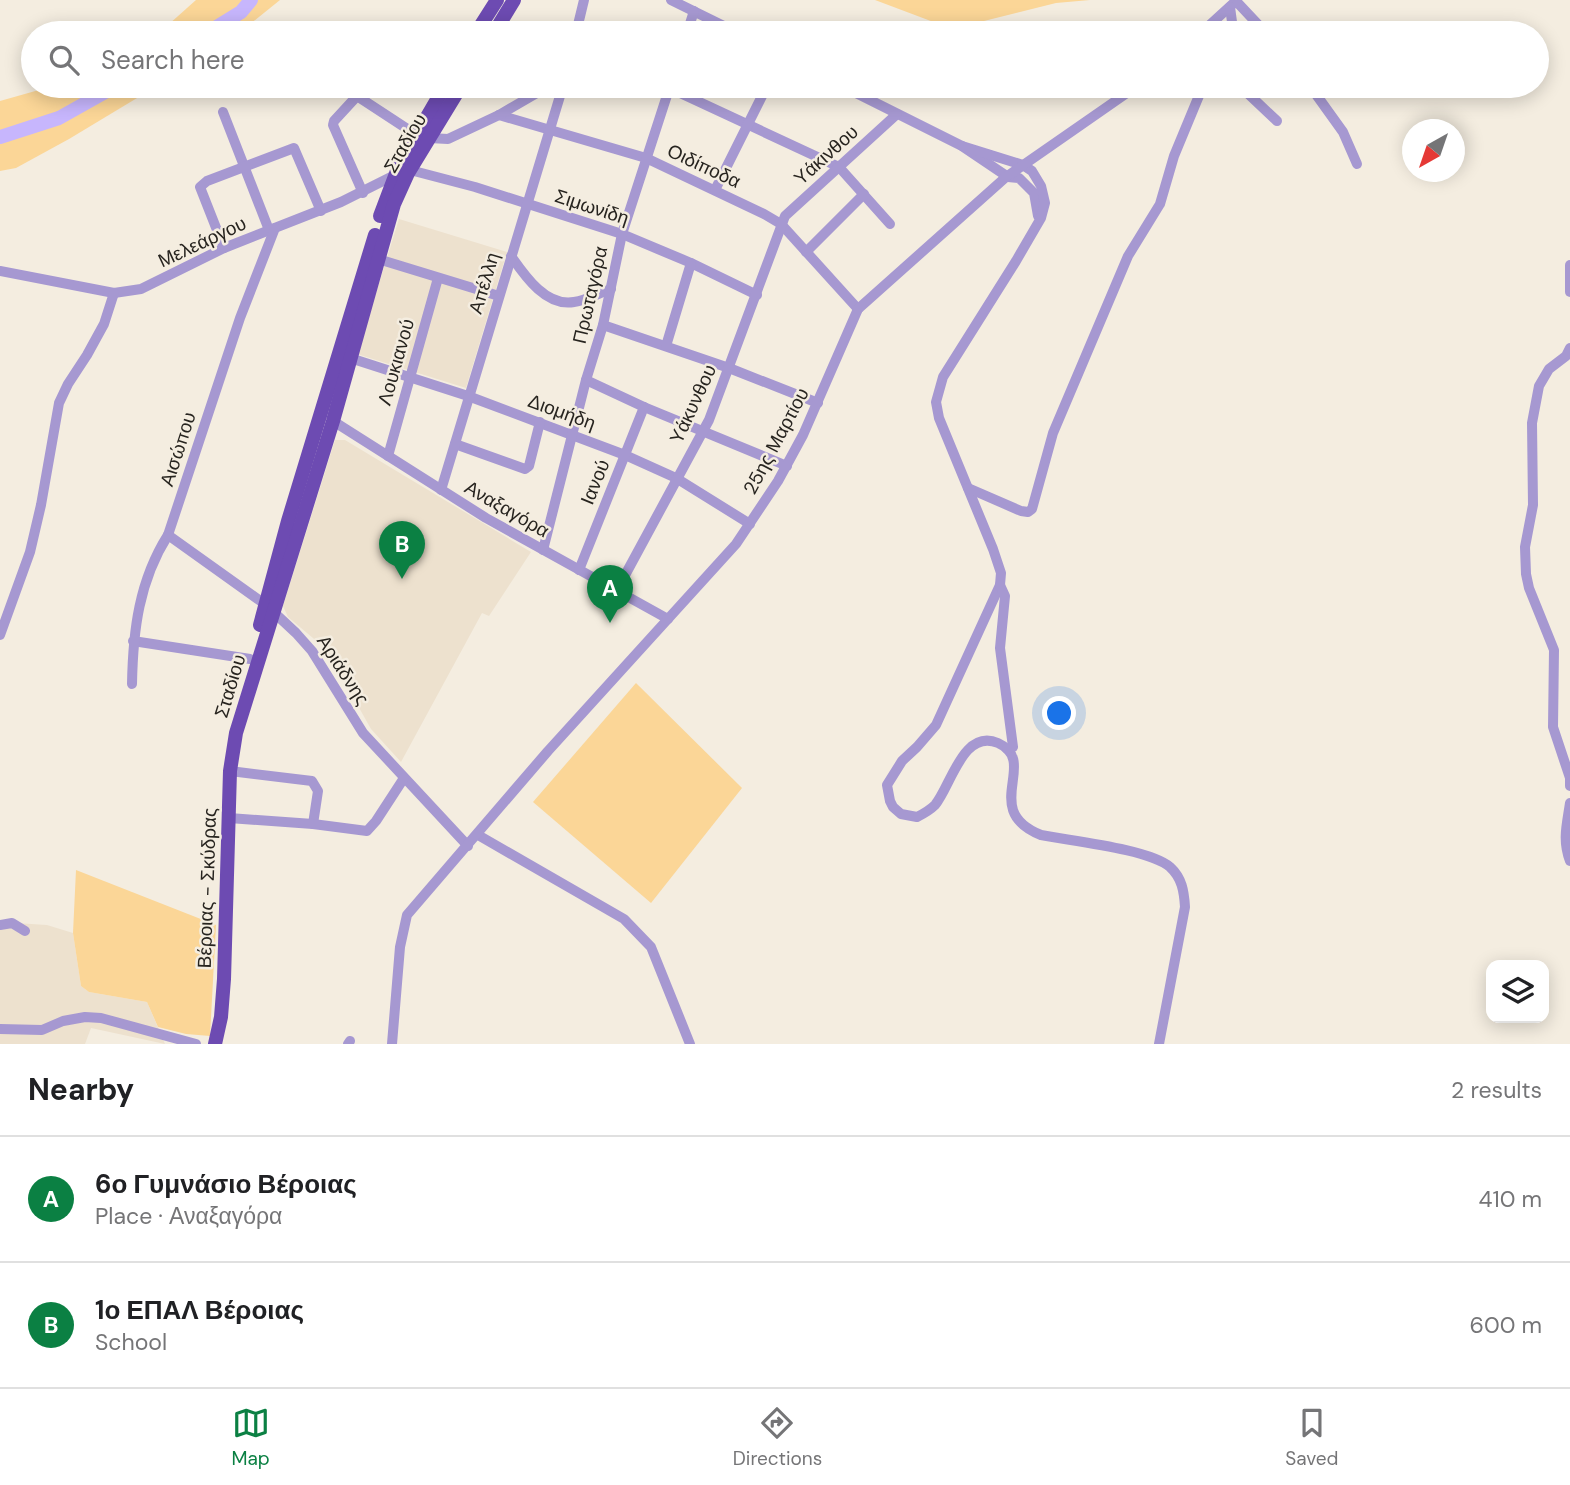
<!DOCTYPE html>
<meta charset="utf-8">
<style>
:root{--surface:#fff;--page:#f6f6f6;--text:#202124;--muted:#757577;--line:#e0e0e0;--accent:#0b8043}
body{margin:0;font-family:"DM Sans",sans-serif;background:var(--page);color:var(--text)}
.controls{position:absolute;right:21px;bottom:21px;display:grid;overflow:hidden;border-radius:14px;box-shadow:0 4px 18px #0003}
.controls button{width:63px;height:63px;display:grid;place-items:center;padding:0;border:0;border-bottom:2px solid var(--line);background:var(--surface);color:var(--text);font:35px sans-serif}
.compass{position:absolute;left:1402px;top:119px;width:63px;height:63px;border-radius:50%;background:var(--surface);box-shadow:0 4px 18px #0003;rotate:220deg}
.you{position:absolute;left:1060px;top:714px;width:24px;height:24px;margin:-18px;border:5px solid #fff;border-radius:50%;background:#1a73e8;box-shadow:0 0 0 10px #1a73e833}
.badge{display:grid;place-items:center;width:46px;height:46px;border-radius:50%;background:var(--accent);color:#fff;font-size:23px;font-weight:700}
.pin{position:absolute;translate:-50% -58px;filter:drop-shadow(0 2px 4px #0008)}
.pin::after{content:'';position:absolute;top:37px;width:24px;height:21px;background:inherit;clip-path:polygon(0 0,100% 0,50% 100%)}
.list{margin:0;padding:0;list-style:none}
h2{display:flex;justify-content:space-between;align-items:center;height:91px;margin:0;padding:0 28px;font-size:30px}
h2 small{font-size:23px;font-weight:400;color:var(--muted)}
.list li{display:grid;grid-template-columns:46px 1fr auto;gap:21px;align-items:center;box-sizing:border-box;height:126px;padding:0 28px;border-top:2px solid var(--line)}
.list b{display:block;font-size:26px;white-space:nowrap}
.list p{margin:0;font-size:23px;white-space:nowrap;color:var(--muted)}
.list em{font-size:23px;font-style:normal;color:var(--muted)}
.icon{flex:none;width:38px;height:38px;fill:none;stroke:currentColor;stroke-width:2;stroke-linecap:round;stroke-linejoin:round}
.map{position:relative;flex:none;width:1570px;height:1044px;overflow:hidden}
.search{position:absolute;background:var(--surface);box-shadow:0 4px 18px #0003;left:21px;right:21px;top:21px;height:77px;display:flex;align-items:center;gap:18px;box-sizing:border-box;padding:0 24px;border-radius:38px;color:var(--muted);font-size:26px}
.sheet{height:343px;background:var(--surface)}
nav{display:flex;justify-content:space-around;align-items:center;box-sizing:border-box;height:98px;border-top:2px solid var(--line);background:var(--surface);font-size:19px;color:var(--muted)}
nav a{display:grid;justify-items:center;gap:4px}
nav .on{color:var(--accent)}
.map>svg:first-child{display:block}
</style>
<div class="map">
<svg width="1570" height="1044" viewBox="0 0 1570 1044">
<rect width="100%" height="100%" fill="#f4ede0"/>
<g fill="#ede1ce">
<path d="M399 219 507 252 466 388 357 354Z"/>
<path d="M335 440H345L531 552 489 616 482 613 401 762 371 729 326 649 288 617 283 606Z"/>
<path d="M0 922 47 925 73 933 81 986 89 992 147 1002 165 1044 91 1028 85 1044H0Z"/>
</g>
<g fill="#fbd697">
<path d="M196 0H280L239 33H159Z"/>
<path d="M875 0H1090L1056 3 952 29Z"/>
<path d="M53 86H157L69 139 16 168 0 171V101Z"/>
<path d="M636 683 742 788 651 903 533 802Z"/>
<path d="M76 870 216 925 210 1036 186 1034 158 1027 147 1002 89 992 81 986 73 933Z"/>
</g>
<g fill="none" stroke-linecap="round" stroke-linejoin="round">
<g stroke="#c7b6fd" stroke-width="14">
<path d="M207 33 241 12 251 0"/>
<path d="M0 137 59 118 116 86"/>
</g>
<g stroke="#a698d1" stroke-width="10">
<path d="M671 0 738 33"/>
<path d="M1236 1 1266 33"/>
<path d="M576 33 584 0"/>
<path d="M687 33 694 11"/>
<path d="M1201 33 1237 0"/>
<path d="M1228 33 1232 22 1230 7"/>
<path d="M346 86 357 96 415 134"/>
<path d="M665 86 839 167 890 224"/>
<path d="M842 86 962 146 1008 177 1019 178 1034 193 1038 216"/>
<path d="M1240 86 1277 121"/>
<path d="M1310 86 1343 132 1357 164"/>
<path d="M357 96 334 121 333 125 363 193"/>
<path d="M223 112 269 230"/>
<path d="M499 115 646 158 764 214 781 224 858 309"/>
<path d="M429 138 448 139 499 115 549 86"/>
<path d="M962 146 1023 165 1032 171 1041 186 1045 203 1041 218 1016 261 943 377 936 402 939 418 993 549 1001 573 1000 585 936 725 917 747 902 761 887 785 890 801 893 807 901 814 917 817C923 814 930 810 935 805 951 786 963 728 998 743 1040 762 979 810 1041 835 1071 841 1149 849 1170 867 1182 878 1184 891 1185 907L1159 1044"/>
<path d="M715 190 767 86"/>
<path d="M224 248 200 187 207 181 294 148 321 211"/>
<path d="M806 252 864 194"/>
<path d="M511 256C525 276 546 307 574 302 587 300 599 293 611 289"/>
<path d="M378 259 499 296"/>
<path d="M1570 265V292"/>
<path d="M0 271 114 293 141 289 224 248 341 202 395 175 410 170 475 187 622 234 691 263 757 295"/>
<path d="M603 325 729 368 818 403"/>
<path d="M666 346 691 263"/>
<path d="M1570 348 1566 356 1549 369 1539 386 1532 423 1533 505 1525 547 1526 574 1529 588 1554 650 1553 727 1570 778V786"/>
<path d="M350 358 468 396 625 455 676 478 750 524"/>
<path d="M586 380 644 407 787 466"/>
<path d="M333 421 486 518 668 619"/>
<path d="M455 444 525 469 529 466 540 422"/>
<path d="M388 456 438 278"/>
<path d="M968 488 1021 511 1028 512 1032 509 1053 433 1128 256 1160 204 1174 156 1203 86"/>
<path d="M441 490 563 86"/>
<path d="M168 535 266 605 296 633 312 651 363 733 468 846"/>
<path d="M543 550 586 380 603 325 622 234 670 86"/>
<path d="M579 570 644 407"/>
<path d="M1000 585 1005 596 1000 648 1013 747 1007 749"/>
<path d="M617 590 709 420 785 216 897 114"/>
<path d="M0 635 30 552 41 505 59 403 68 384 87 355 104 324 114 293"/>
<path d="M133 641 250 659"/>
<path d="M132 684C133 630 139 581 168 535L240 318 275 228"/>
<path d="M230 771 312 781 318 791 313 824"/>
<path d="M1570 803C1567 824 1562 840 1570 861"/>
<path d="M229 818 313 824 367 831 376 821 404 778"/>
<path d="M478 835 624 919 651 947 690 1044"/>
<path d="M0 925 12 923 25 931"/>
<path d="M0 1029 42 1030 63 1021 85 1017 101 1018 196 1044"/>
<path d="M348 1044 350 1041"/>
<path d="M392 1044 400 947 407 915 548 751 736 544 778 481 803 435 858 309 1006 177 1137 86"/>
</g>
<g stroke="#6d4bb2" stroke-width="14">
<path d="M476 33 497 0"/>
<path d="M494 33 514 0"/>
<path d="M380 216 400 163 445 86"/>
<path d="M260 625 288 521 375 235"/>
<path d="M215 1044 221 1017 224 979 230 771 236 733 333 421 394 204 408 173 461 86"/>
</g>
</g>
<g text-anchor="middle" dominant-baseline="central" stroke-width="5" stroke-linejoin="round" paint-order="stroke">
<g font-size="19" fill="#27241f" stroke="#f4ede0">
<text transform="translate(405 143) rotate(-60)">Σταδίου</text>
<text transform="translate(826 155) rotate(-42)">Υάκινθου</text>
<text transform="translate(704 166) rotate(25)">Οιδίποδα</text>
<text transform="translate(592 207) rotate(18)">Σιμωνίδη</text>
<text transform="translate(202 242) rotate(-25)">Μελεάργου</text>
<text transform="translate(484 283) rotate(-73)">Απέλλη</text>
<text transform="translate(590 295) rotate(-77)">Πρωταγόρα</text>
<text transform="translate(396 362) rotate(-74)">Λουκιανού</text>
<text transform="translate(693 404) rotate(-65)">Υάκυνθου</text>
<text transform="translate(562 412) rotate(20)">Διομήδη</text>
<text transform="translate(776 441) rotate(-62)">25ης Μαρτίου</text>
<text transform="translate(178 449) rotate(-72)">Αισώπου</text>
<text transform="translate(595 482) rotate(-68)">Ιανού</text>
<text transform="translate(507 509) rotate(30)">Αναξαγόρα</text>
<text transform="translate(343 670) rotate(57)">Αριάδνης</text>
<text transform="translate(230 686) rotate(-73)">Σταδίου</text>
<text transform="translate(207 888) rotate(-88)">Βέροιας - Σκύδρας</text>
</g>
</g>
</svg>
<div class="controls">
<button><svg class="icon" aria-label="layers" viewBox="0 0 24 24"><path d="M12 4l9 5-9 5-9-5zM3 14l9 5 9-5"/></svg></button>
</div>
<svg class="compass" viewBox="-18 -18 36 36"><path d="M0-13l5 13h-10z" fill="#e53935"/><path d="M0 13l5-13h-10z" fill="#757577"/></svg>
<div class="you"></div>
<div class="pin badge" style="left:610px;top:623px">A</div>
<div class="pin badge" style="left:402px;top:579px">B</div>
<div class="search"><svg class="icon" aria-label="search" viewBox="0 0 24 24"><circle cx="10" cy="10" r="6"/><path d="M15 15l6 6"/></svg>Search here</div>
</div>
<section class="sheet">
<h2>Nearby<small>2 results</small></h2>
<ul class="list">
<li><span class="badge">A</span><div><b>6ο Γυμνάσιο Βέροιας</b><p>Place · Αναξαγόρα</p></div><em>410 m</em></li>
<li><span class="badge">B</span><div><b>1ο ΕΠΑΛ Βέροιας</b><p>School</p></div><em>600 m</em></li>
</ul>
</section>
<nav>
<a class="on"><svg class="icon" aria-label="map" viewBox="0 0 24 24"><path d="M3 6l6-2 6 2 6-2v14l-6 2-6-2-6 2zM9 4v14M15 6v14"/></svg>Map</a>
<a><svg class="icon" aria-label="directions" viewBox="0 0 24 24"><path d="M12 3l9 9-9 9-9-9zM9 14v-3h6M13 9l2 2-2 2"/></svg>Directions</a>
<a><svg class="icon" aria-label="saved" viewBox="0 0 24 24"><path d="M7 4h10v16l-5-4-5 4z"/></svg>Saved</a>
</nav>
